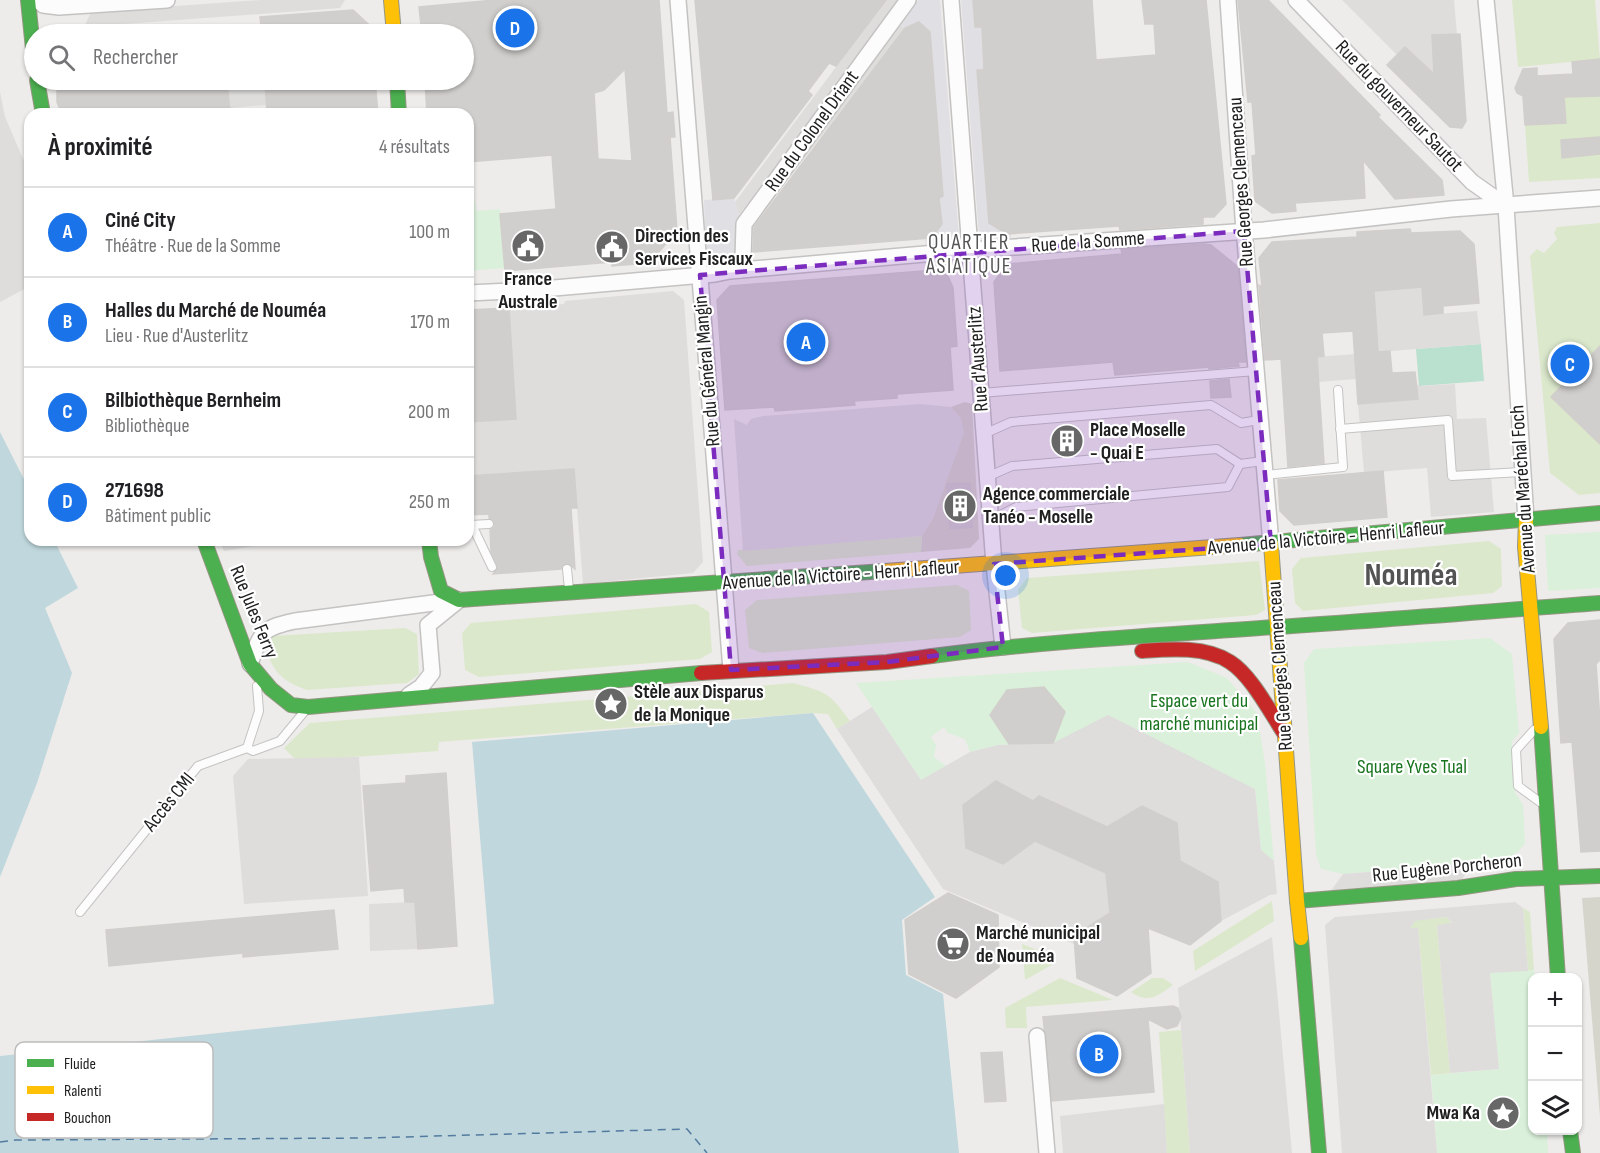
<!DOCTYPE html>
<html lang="fr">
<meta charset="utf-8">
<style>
:root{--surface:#fff;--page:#f6f6f6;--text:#202124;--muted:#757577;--line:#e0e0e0;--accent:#1a73e8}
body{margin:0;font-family:"Sofia Sans Condensed",sans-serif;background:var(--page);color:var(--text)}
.controls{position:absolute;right:18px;bottom:18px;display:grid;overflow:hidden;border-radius:12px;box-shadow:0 2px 4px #0004}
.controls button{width:54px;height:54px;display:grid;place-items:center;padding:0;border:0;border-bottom:2px solid var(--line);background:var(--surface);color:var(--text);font:30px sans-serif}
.you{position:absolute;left:1006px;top:576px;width:21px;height:21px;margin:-15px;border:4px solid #fff;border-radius:50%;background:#1a73e8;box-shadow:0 0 0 9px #1a73e833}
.badge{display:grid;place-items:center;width:39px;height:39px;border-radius:50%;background:var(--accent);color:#fff;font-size:20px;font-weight:700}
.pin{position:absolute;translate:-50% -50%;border:3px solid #fff;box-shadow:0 2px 6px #0006}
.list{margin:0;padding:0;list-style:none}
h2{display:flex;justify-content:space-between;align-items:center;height:78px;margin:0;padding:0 24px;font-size:26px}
h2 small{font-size:20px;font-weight:400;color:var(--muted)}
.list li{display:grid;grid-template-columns:39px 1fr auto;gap:18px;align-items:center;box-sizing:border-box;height:90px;padding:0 24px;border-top:2px solid var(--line)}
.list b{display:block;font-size:22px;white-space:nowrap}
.list p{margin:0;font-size:20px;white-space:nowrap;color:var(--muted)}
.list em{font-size:20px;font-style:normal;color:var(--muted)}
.icon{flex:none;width:33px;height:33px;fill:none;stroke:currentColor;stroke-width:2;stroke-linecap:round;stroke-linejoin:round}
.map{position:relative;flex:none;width:1600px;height:1153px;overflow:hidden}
.search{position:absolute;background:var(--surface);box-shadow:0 2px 4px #0004;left:24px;top:24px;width:450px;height:66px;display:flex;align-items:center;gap:15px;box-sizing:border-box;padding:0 21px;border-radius:33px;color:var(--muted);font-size:22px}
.panel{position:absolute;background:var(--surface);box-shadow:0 2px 4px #0004;left:24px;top:108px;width:450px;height:438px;border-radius:18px}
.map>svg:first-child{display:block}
</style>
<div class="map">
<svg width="1600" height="1153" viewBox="0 0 1600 1153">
<rect width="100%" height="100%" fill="#eeecea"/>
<g fill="#d6d5cc">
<path d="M965 402 972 404 979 539 970 548 921 552 922 536 934 516 961 419 951 407Z"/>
<path d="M1600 897V1117L1582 898Z"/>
</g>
<g fill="#dbe8cc" fill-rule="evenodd">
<path d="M1512 0H1595L1600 59 1518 67Z"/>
<path d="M1563 74 1573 77 1600 96V178L1529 182 1525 125 1566 123ZM1580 141V157L1562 158 1561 143Z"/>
<path d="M1600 223V493L1579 495 1550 473 1530 256 1537 249 1544 253 1557 239 1554 233 1557 227Z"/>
<path d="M922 536 921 552 747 566 737 554 738 550Z"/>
<path d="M1489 541 1501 549 1502 586 1493 593 1303 611 1295 603 1292 569 1301 558Z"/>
<path d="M1259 561 1265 610 1256 615 1032 633 1022 628 1018 590 1027 578Z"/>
<path d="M957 585 969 591 971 630 960 637 762 653 749 648 745 610 757 600Z"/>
<path d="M696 604 709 612 712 652 700 659 479 677 465 670 462 633 471 623Z"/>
<path d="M405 628 417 634 419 674 407 683 307 690C281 681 272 671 265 645L272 636Z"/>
<path d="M793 683C826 692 829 692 850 721L837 729 828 714 813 713 439 742 438 751 297 761 284 748 310 723Z"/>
<path d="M1272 901 1274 921 1195 971 1193 951Z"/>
<path d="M1523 908 1530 912 1534 970 1528 971Z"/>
<path d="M1447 917 1452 924 1437 925 1450 1073 1431 1075 1418 928H1409L1415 920Z"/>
<path d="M1022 944 1055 957V963L1025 980Z"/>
<path d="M1060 978 1113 1000 1026 1007 1027 1028H1006L1005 1008Z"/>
<path d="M1152 978H1163L1173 985C1158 996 1148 1004 1131 992Z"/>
<path d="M1181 1030 1190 1153H1167L1159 1032Z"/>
</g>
<g fill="#daf0da">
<path d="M468 201H475L476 211 500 209 505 268 468 271Z"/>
<path d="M1600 532V588L1548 591 1545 535Z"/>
<path d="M1490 638 1512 654 1519 733 1512 741 1515 792 1523 805 1525 843 1519 851 1504 861 1343 874 1321 869 1316 854 1304 663 1314 649Z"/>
<path d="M1188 662 1227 678 1257 713 1265 763 1274 861 1261 850 1255 789 1053 743 998 745 970 752 965 739 948 733 944 727 931 737 936 745 934 757 946 766 921 780 856 683Z"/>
<path d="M1534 970 1535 977 1532 978V1130L1547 1131 1548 1153H1437L1431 1075 1499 1069 1490 973Z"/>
</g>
<path fill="#bae0cf" d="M1481 344 1484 381 1419 386 1416 349Z"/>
<g fill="#dedddc">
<path d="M261 0H345L340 8 84 27 91 12Z"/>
<path d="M886 0H899V3L739 215 735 202Z"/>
<path d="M1342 0H1454L1457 34 1432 36 1434 74 1405 47 1397 55Z"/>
<path d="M900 25 905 28 749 230 747 225Z"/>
<path d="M227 80H265L267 105 229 108Z"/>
<path d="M0 92 5 117 30 175V286L0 302Z"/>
<path d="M1422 287 1424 315 1477 311 1481 344 1378 352 1374 291Z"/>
<path d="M673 291 684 300 703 562 693 573 583 584 574 469 468 476V422L516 418 509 308 564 304 565 301Z"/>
<path d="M1355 354 1356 379 1318 382 1317 357Z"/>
<path d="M1416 383 1419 386 1455 384 1457 419 1486 418 1494 512 1431 517 1427 468 1364 473 1358 404 1418 398Z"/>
<path d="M920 404 951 407 961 419 964 433 934 516 922 536 743 551 734 419 747 425 751 419 763 416Z"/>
<path d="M219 540H259L260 545 224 551Z"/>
<path d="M872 707 921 780 970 752 998 745 1053 743 1108 715 1255 789 1261 850 1274 861 1277 894 1270 895 1221 921 1218 882 1180 861 1177 823 1142 806 1107 827 1039 796 1033 801 996 781 963 805 966 848 1003 864 1035 841 1106 873 1110 913 1074 936V944L943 889 837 729Z"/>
<path d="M359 757 368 896 244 904 233 776 248 759Z"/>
<path d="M1472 864 1461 881 1330 892 1343 874Z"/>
<path d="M415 902 418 949 370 951 369 904Z"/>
<path d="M1515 902 1523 908 1528 971 1490 973 1499 1069 1450 1073 1437 925 1452 923 1447 917 1415 921 1410 928H1418L1437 1153H1342L1325 925 1335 917Z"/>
<path d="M1272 937 1292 1153H1190L1178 988Z"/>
<path d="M1164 1104 1167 1153H1063L1060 1116Z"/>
</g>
<g fill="#e0dfe3">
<path d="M918 0H940L959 237 952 245 926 247 925 238H931L942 224 939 198 943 195 930 32 919 22 905 28 900 25Z"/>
<path d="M961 0H974L982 27 984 70H977L989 223 1007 234H1011L1010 241 986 242 979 236Z"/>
<path d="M734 198 739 215 736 229 737 257 735 261 728 263H713L706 255 704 200Z"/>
</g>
<g fill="#c0d8dd">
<path d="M0 432 30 491V540H54L78 588 45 608 72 673 37 783 0 877Z"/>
<path d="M813 713 935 897 902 920 906 975 943 994 959 1153H0V1056L494 1004 472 742Z"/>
</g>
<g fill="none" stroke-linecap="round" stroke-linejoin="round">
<path stroke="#537a9f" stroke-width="1.5" stroke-dasharray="8 6" stroke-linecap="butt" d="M0 1142 16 1140 366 1138 687 1129 707 1153"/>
</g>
<g fill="#d1cfcd" stroke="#d1cecc" stroke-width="1.5" fill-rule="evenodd">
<path d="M495 0H659L667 113 673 112 675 137H670L677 231 658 253 635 255 636 264 612 266V262L505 271 500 214 556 209 552 155 468 162V114H427L425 80H464V34H422L419 7ZM625 69 632 161 598 159 594 93 604 90Z"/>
<path d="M695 0H886L836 66 829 63 808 91 812 95 734 198 713 200Z"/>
<path d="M973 0H1092L1096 60 1156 55 1154 24H1145L1142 0H1206L1226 204 1214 217H1203V224L1120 230 1119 226 1007 234 989 223 977 70H984L982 27H975Z"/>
<path d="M1238 0H1268L1380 115 1378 117 1442 180 1444 195 1395 199 1363 160 1365 198 1295 203 1296 211 1272 213 1255 201 1252 156 1256 155 1252 102H1248Z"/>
<path d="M353 10 379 34H262L260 17Z"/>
<path d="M919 22 930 32 943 196 939 198 942 224 931 238 753 252 754 227 905 28Z"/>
<path d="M1460 34 1466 121 1462 128 1450 127 1387 65 1405 47 1434 74 1432 35Z"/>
<path d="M1600 59V96L1564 97 1566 123 1525 125 1523 96 1517 93 1515 88 1523 69 1537 68V76L1573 74 1572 62Z"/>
<path d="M73 80H227L230 114H62L57 102V83Z"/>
<path d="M265 80H375L378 114H267Z"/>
<path d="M1600 137V154L1562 158 1561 140Z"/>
<path d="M1410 229 1411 233 1460 231 1474 244 1479 303 1443 306V313L1424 315 1422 287 1374 291 1378 352 1390 351 1392 373 1415 372 1418 399 1358 404 1353 331 1322 333 1324 356 1317 357 1324 463 1288 467 1281 359 1265 360 1259 285 1262 287 1259 258 1272 242 1357 237V232Z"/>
<path d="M1205 244 1211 245 1238 267 1246 362H1238L1239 366 1209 369V367L1115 375 1113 362 1000 371 994 282 1007 264 1122 254 1121 249Z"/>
<path d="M936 270 948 276 953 288 957 346 950 347 953 390 897 394V398L854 401 855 405 775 411 774 407 725 410 717 300 730 286Z"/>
<path d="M509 308 516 419 468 422V310Z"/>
<path d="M1600 346V444L1551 397Z"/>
<path d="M1229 379 1231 397 1211 398 1210 381Z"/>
<path d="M574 469 577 508H571L575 569 567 563 563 565 561 569 493 574 498 567 491 551 490 530 494 527 495 523 489 518V514L468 515V476Z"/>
<path d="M1383 471 1387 517 1294 525 1280 511 1278 480Z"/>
<path d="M970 483 972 527 950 529 947 484Z"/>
<path d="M1600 620V660L1596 664 1600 720V851L1581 852 1572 742 1561 743 1554 639 1568 623Z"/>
<path d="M1044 687 1065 712 1053 743 1009 744 990 715 1007 690Z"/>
<path d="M446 773 457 946 418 949 415 902H405L404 888 371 891 363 786 406 783V776Z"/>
<path d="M996 781 1033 801 1039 796 1107 827 1142 806 1177 823 1180 861 1218 882 1221 921 1190 945 1148 928 1151 973 1117 996 1077 978 1074 936 1110 913 1106 873 1035 841 1003 864 966 848 963 805Z"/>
<path d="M948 893 998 915 999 967 956 998 909 974 905 920Z"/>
<path d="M334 910 338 949 243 957V953L109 966 106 930Z"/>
<path d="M1173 1006 1178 1008 1181 1017 1177 1026 1167 1029 1148 1019 1154 1092 1052 1101 1043 1017Z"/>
<path d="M1002 1052 1006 1101 985 1102 981 1053Z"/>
</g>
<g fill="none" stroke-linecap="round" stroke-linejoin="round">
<defs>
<g id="lane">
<path d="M981 393 1256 371"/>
<path d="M1340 429 1448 420 1452 476 1521 472"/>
<path d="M984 434 1011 422 1211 405 1241 423 1259 420"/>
<path d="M1265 475 1343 467 1338 390"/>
<path d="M987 477 1012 466 1217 449 1240 464 1263 461"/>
<path d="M991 520 1016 507 1228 487 1240 464"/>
<path d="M470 525 489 524"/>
<path d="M472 525 492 567"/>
<path d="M567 569 569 589"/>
<path d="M1534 730 1516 750 1518 786 1540 802"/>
<path d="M247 748 259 711 257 686"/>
<path d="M80 912 198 766 247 748 253 751 280 741 304 712"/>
</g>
<g id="street">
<path d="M38 0 43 5 59 7 167 0"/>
<path d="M678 0 731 670"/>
<path d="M951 0 994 564 1003 647"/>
<path d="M1228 0 1243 217 1271 544"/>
<path d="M1296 0 1472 182 1506 206"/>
<path d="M1486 0 1506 206 1526 520"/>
<path d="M740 270 743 259 744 224 908 0"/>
<path d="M468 293 531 290 715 274 730 271 970 250 1264 230 1451 209 1600 198"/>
<path d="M250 664C261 633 261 628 295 621L456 600"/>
<path d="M409 695 421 687 432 673 428 625 459 600"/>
<path d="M1037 1036 1047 1153"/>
</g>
<g id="fast">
<path d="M28 0 34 59"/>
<path d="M37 80 43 114"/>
<path d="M397 80 399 114"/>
<path d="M204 540 250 664 271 689 291 705 308 707 701 673"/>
<path d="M429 540 431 557 441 591 459 600 885 571"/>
<path d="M1240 545 1600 513"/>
<path d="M932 656C1047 641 1162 635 1277 627 1385 620 1492 611 1600 603"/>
<path d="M1541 727 1558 978"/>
<path d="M1297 901 1458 888 1516 879 1600 876"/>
<path d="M1301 938 1319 1153"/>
<path d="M1570 1130 1573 1153"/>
</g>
<g id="slow">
<path d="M391 0 394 34"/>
<path d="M1526 520 1525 547 1541 727"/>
<path d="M1271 544 1297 901 1301 938"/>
<path d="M885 571 1240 545"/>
</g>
<g id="jam">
<path d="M1142 651C1170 649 1205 646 1230 662 1251 675 1270 712 1284 733"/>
<path d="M701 673 887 662 932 656"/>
</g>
</defs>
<use href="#lane" stroke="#c4c3c2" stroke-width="10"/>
<use href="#street" stroke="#c4c3c2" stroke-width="18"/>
<use href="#fast" stroke="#959683" stroke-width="16"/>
<use href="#slow" stroke="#959683" stroke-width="16"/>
<use href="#jam" stroke="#959683" stroke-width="16"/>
<use href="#lane" stroke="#fcfcfc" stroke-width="8"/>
<use href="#street" stroke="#fcfcfc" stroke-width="15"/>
<use href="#fast" stroke="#4caf50" stroke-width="14"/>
<use href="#slow" stroke="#ffc107" stroke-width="14"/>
<use href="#jam" stroke="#c62828" stroke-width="14"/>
</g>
<path fill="#7b2cbf" fill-opacity="0.2" stroke="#7b2cbf" stroke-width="4.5" stroke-dasharray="12 8" stroke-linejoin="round" d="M1244 231 1271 544 994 564 1003 647 887 662 731 670 700 275Z"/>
<defs>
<symbol id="civic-disc" viewBox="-11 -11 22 22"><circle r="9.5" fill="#686767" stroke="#fff"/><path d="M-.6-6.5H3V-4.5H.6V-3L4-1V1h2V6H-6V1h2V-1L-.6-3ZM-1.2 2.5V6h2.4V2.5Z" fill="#fff"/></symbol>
<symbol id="building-disc" viewBox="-11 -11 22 22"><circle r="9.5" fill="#686767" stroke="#fff"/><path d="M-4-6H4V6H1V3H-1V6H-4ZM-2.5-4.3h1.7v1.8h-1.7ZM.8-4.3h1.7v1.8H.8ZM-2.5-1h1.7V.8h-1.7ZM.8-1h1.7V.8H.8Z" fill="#fff"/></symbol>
<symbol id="sight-disc" viewBox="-11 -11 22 22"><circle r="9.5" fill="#686767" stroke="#fff"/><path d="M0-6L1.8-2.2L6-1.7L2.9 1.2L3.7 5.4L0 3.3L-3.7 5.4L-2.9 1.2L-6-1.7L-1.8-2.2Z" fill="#fff"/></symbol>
<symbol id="supermarket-disc" viewBox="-11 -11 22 22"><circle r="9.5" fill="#686767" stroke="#fff"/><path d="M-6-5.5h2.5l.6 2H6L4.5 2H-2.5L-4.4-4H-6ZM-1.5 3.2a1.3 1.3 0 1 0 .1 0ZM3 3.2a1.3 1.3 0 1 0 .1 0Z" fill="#fff"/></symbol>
</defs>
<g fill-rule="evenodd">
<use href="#civic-disc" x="509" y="227" width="38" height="38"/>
<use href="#civic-disc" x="593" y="228" width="38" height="38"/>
<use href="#building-disc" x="1048" y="422" width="38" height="38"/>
<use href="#building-disc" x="941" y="487" width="38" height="38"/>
<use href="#sight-disc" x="592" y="685" width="38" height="38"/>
<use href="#supermarket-disc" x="934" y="925" width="38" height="38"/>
<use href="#sight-disc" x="1484" y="1094" width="38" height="38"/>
</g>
<g text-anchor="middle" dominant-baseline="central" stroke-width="4.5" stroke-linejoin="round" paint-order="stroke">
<g font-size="20" fill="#202020" stroke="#fff">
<text transform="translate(1399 106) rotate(46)">Rue du gouverneur Sautot</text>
<text transform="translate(812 131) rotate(-54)">Rue du Colonel Driant</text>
<text transform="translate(1241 182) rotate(-94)">Rue Georges Clemenceau</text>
<text transform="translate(1088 242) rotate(-4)">Rue de la Somme</text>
<text transform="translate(978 359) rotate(-94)">Rue d'Austerlitz</text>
<text transform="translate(707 371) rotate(-95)">Rue du Général Mangin</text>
<text transform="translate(1523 489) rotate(-94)">Avenue du Maréchal Foch</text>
<text transform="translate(1326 538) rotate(-5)">Avenue de la Victoire - Henri Lafleur</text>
<text transform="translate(841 575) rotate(-4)">Avenue de la Victoire - Henri Lafleur</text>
<text transform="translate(254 612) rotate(68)">Rue Jules Ferry</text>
<text transform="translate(1280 666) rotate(-94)">Rue Georges Clemenceau</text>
<text transform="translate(169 802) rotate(-51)">Accès CMI</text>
<text transform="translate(1447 868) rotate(-6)">Rue Eugène Porcheron</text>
</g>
<g font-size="20" font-weight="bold" fill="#202020" stroke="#fff" text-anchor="start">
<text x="635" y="236">Direction des<tspan x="635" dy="23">Services Fiscaux</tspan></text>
<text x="528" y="279" text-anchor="middle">France<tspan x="528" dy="23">Australe</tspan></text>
<text x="1090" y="430">Place Moselle<tspan x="1090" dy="23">- Quai E</tspan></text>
<text x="983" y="494">Agence commerciale<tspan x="983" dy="23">Tanéo - Moselle</tspan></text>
<text x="634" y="692">Stèle aux Disparus<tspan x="634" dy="23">de la Monique</tspan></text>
<text x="976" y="933">Marché municipal<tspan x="976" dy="23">de Nouméa</tspan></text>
<text x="1480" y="1113" text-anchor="end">Mwa Ka</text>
</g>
<g font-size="20" fill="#18741e" stroke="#fff">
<text x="1199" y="701">Espace vert du<tspan x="1199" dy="23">marché municipal</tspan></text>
<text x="1412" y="767">Square Yves Tual</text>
</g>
<g font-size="21" letter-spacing="1.5" fill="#535353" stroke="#fff">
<text x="969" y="242">QUARTIER<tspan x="969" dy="24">ASIATIQUE</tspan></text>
</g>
<g font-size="32" font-weight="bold" fill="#535353" stroke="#fff">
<text x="1411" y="575">Nouméa</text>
</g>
</g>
<rect x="15" y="1042" width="198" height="96" rx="9" fill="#fff" stroke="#bcbcbc" stroke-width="1.5"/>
<rect x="27" y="1059" width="27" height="8" fill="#4caf50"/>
<rect x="27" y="1086" width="27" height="8" fill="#ffc107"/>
<rect x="27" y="1113" width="27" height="8" fill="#c62828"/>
<g font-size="16" fill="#202020">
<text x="64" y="1069">Fluide</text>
<text x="64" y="1096">Ralenti</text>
<text x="64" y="1123">Bouchon</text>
</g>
</svg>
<div class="controls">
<button>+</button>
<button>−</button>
<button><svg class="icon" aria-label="layers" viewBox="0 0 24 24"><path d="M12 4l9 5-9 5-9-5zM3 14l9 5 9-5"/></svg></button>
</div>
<div class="you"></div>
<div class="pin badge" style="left:806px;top:342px">A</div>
<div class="pin badge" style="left:1099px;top:1054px">B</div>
<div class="pin badge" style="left:1570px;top:364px">C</div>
<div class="pin badge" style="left:515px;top:28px">D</div>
<div class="search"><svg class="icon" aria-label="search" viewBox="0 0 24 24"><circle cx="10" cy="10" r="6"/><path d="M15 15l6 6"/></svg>Rechercher</div>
<section class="panel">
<h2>À proximité<small>4 résultats</small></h2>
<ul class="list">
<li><span class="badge">A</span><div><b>Ciné City</b><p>Théâtre · Rue de la Somme</p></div><em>100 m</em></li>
<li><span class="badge">B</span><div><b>Halles du Marché de Nouméa</b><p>Lieu · Rue d'Austerlitz</p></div><em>170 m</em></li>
<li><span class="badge">C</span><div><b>Bilbiothèque Bernheim</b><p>Bibliothèque</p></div><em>200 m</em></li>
<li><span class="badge">D</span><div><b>271698</b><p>Bâtiment public</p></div><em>250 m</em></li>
</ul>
</section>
</div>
